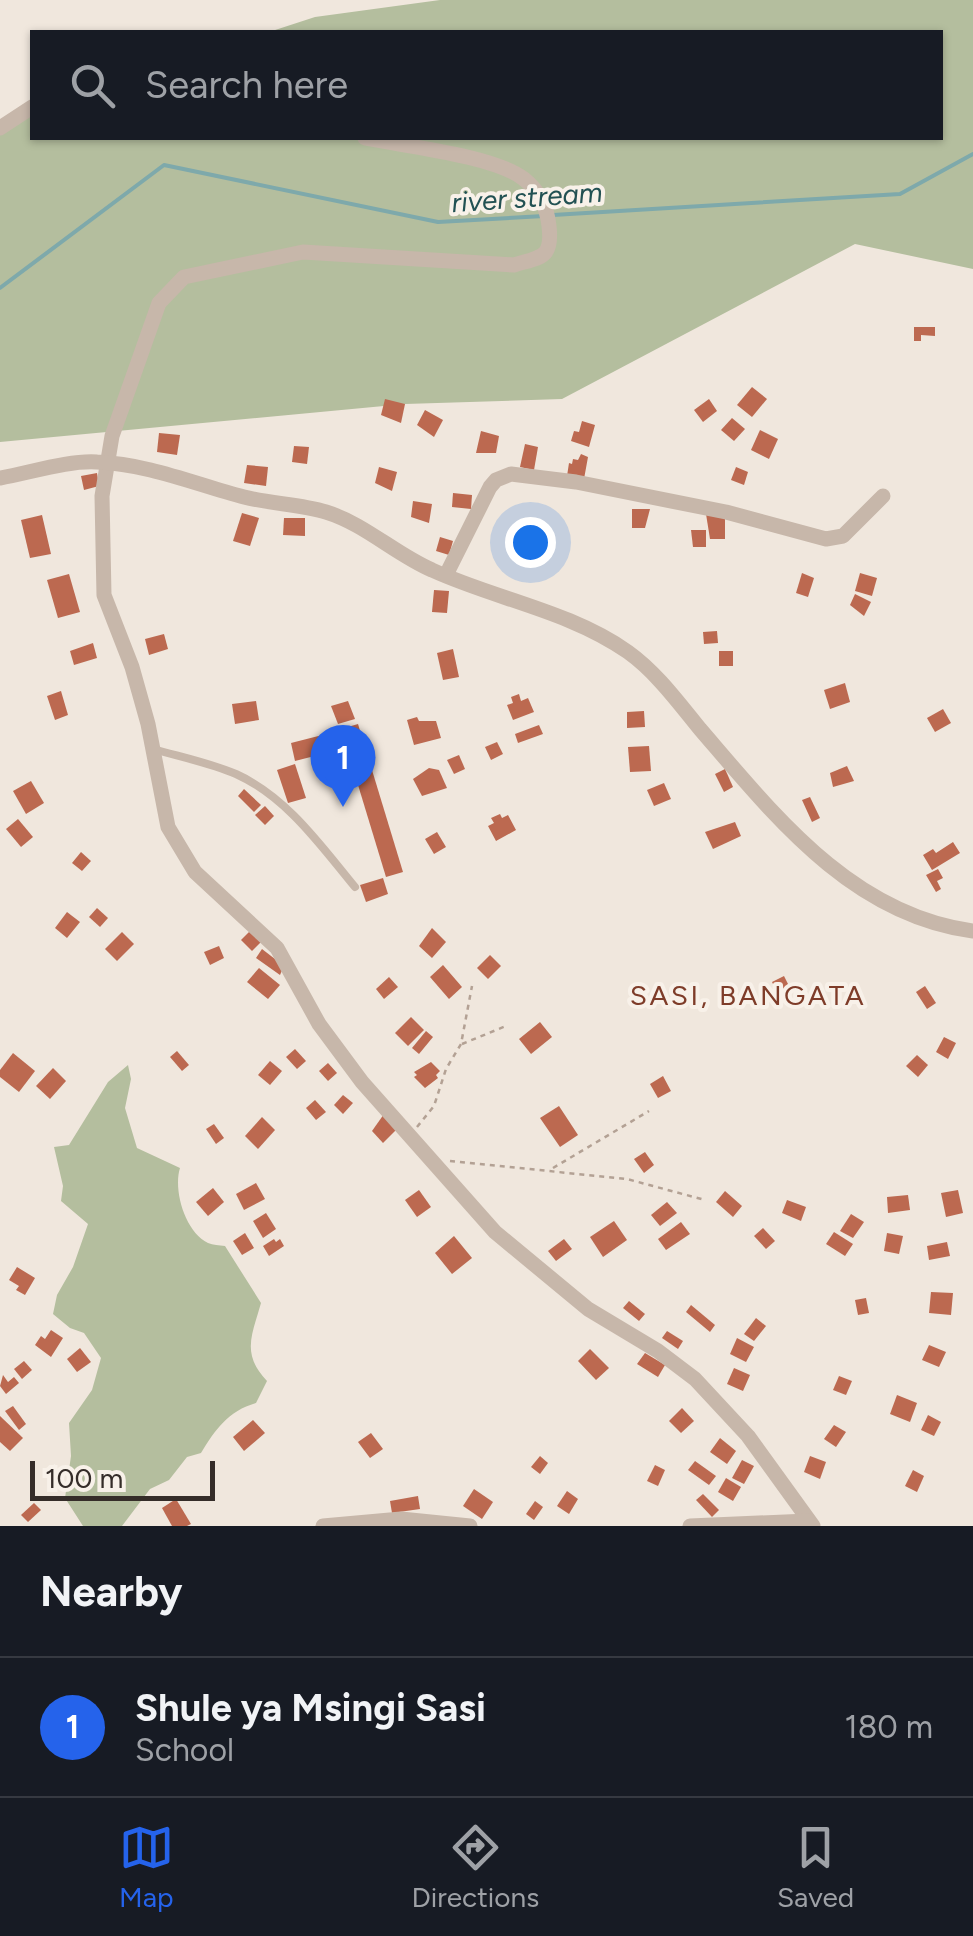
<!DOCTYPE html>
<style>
:root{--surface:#171b24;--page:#20242c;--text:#f1f3f6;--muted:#9ea1a6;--line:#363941;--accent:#2563eb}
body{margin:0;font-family:Figtree,sans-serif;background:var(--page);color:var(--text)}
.scale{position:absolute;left:30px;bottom:25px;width:185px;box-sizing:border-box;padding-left:10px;border:5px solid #352d29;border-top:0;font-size:28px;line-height:35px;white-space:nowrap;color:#352d29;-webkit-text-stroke:8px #f8f1e9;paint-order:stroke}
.you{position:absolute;left:530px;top:542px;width:35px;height:35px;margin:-25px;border:8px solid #fff;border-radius:50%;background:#1a73e8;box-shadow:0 0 0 15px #1a73e833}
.badge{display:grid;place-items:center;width:65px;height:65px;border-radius:50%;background:var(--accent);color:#fff;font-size:32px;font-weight:700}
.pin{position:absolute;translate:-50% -82px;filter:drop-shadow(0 2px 5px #0008)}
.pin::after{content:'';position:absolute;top:52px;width:35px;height:30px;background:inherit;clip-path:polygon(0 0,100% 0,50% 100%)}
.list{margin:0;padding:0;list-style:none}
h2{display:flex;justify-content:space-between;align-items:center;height:130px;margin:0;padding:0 40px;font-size:42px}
h2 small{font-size:32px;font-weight:400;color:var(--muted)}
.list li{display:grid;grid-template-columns:65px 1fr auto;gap:30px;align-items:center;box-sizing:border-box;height:140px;padding:0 40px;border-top:2px solid var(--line)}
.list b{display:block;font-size:38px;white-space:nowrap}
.list p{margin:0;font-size:32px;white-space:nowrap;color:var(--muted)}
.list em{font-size:32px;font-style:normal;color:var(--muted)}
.icon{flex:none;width:55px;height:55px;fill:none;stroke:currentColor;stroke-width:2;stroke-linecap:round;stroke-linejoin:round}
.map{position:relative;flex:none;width:973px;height:1526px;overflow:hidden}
.search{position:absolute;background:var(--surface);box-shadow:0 2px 8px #0004;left:30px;right:30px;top:30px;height:110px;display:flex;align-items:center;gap:25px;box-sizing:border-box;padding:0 35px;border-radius:0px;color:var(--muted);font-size:38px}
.sheet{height:270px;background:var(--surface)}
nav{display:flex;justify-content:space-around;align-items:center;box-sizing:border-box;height:140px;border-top:2px solid var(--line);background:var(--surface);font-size:28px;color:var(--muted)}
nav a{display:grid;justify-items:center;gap:5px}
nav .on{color:var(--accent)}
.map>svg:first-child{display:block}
</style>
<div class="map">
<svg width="973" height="1526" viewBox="0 0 973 1526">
<rect width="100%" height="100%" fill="#f0e7dd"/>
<g fill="#b4be9e">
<path d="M440 0H973V269L855 244 562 399 405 404 0 442V127L32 116V138H940V32H269L315 17Z"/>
<path d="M128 1065 131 1079 125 1108 137 1148 180 1168C173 1190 185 1232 208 1243 213 1245 219 1245 225 1246L261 1303C252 1335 241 1354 267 1381L256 1403C228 1411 215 1430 201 1453L187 1457 169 1480 150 1489 122 1526H83L65 1498 71 1456 69 1423 92 1390 101 1358 84 1333 70 1328 53 1314 57 1295 73 1267 88 1224 61 1201 63 1186 54 1147 69 1145 108 1082Z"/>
</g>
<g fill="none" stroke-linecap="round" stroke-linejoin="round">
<g stroke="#7ea9ab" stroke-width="4">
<path d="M553 215 900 194 973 154"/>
<path d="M0 288 164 165 438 222 544 216"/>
</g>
</g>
<g fill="#bc6950">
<path d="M914 327H935V336L921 335V341H914Z"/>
<path d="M752 387 767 399 752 417 737 405Z"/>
<path d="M385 399 405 404 401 423 381 415Z"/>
<path d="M709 399 717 411 703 422 694 410Z"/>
<path d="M425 410 443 420 434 437 417 425Z"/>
<path d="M732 418 745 429 734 441 721 430Z"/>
<path d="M582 421 595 425 589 447 571 441 574 431 579 432Z"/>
<path d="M760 430 778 439 769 459 751 450Z"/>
<path d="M481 431 499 436 496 453H476Z"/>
<path d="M159 433 180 435 177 455 157 452Z"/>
<path d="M525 444 538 447 534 470 520 467Z"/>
<path d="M294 446 309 447 307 464 292 462Z"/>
<path d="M581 454 588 457 584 479 567 476 569 463 572 464 573 459 578 460Z"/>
<path d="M247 465 268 467 266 486 244 483Z"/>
<path d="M379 467 397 472 392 491 375 483Z"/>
<path d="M736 467 748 472 744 485 731 480Z"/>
<path d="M97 473 99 486 84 490 81 476Z"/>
<path d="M453 493 472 495 471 509 452 507Z"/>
<path d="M413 501 432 504 429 523 411 517Z"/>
<path d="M632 509H650L645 528H632Z"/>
<path d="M242 513 259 518 250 546 233 541Z"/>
<path d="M725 513V539H710L706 514Z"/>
<path d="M42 515 51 554 30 558 21 520Z"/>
<path d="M284 518H305V536L283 535Z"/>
<path d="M691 530H706V547H693Z"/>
<path d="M440 537 453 541 449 555 436 551Z"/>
<path d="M802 573 814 578 808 597 796 593Z"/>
<path d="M860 573 877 578 872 596 855 591Z"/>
<path d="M69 574 80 612 58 618 47 580Z"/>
<path d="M434 590 449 591 447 613 432 612Z"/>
<path d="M855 594 871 602 864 616 850 605Z"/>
<path d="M717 631 718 643 704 644 703 632Z"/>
<path d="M164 634 168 649 149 655 145 639Z"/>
<path d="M93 643 97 658 74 665 70 651Z"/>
<path d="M453 649 459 677 443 680 437 653Z"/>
<rect x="719" y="651" width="14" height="15"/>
<path d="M845 683 850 702 830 709 824 690Z"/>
<path d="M61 691 68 715 55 720 47 696Z"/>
<path d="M519 694 521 701 528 698 534 712 513 720 507 705 513 703 511 697Z"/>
<path d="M256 701 259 720 235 724 232 704Z"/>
<path d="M348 701 355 719 338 724 331 706Z"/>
<path d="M943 709 951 723 935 732 927 718Z"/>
<path d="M644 711 645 727 627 728V712Z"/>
<path d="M417 717 419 721H436L441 738 414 745 407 720Z"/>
<path d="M358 724 403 872 386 877 341 729Z"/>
<path d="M539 725 543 734 518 743 515 734Z"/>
<path d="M338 731 342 749 295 761 291 743Z"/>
<path d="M497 742 503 754 491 760 485 747Z"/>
<path d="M649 746 651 771 630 772 628 747Z"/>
<path d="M459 755 465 769 454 774 447 760Z"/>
<path d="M295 764 306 798 288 803 277 770Z"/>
<path d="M847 766 854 781 833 787 830 773Z"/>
<path d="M429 768 439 770 447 788 422 796 413 779Z"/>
<path d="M725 769 733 787 724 792 715 774Z"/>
<path d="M31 781 44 803 26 814 13 791Z"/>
<path d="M664 783 671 799 654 806 647 790Z"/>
<path d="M244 789 261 805 254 812 238 796Z"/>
<path d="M810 797 820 818 812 822 802 800Z"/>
<path d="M265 806 274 816 265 825 255 815Z"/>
<path d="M500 814 502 818 508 815 516 830 496 841 488 826 494 823 491 818Z"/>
<path d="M18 819 33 837 21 847 6 829Z"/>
<path d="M735 822 741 836 713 849 705 832Z"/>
<path d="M437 832 446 847 434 854 425 839Z"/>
<path d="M953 842 960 853 932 870 923 855 933 849 936 853Z"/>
<path d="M81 852 91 861 82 871 72 863Z"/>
<path d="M938 869 943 878 937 881 941 889 936 892 926 875Z"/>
<path d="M383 878 388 894 366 902 360 885Z"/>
<path d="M97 908 108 918 100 927 89 917Z"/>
<path d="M67 912 80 922 67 938 55 928Z"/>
<path d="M432 928 446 942 432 958 419 946Z"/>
<path d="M251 930 262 941 252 951 241 940Z"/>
<path d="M122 932 134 944 117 961 105 949Z"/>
<path d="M219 946 224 958 210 965 204 952Z"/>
<path d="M262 949 284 966 280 975 256 958Z"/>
<path d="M490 955 501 966 488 979 477 968Z"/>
<path d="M443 965 462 987 449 999 430 977Z"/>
<path d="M259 968 280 985 268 999 247 982Z"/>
<path d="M784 976 790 988 778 994 772 982Z"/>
<path d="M389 977 398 987 384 999 376 989Z"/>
<path d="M925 986 936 1003 927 1009 916 992Z"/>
<path d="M411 1017 424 1030 408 1046 395 1033Z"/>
<path d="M540 1022 552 1037 531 1054 519 1039Z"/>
<path d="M426 1031 433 1037 419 1054 412 1048Z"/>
<path d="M944 1037 956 1043 948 1059 936 1052Z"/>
<path d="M295 1049 306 1061 297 1069 286 1057Z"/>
<path d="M177 1051 189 1065 182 1071 170 1057Z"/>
<path d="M13 1053 35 1071 19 1092 0 1077V1070Z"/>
<path d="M917 1055 928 1065 918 1077 906 1066Z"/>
<path d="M270 1061 282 1071 270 1085 258 1075Z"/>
<path d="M431 1062 440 1071 436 1075 438 1078 425 1088 414 1077 417 1075 414 1072Z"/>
<path d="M328 1063 337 1073 328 1081 319 1071Z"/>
<path d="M53 1068 66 1081 50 1099 36 1086Z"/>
<path d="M663 1076 671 1091 658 1098 650 1084Z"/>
<path d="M343 1095 353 1103 343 1114 334 1105Z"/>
<path d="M315 1100 326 1112 316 1120 306 1108Z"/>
<path d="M559 1106 578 1135 560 1147 540 1118Z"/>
<path d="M384 1114 397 1129 383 1143 372 1131Z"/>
<path d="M262 1117 275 1130 258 1149 245 1136Z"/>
<path d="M214 1124 224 1138 216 1144 206 1129Z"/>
<path d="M645 1152 654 1165 644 1173 634 1159Z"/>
<path d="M256 1183 265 1199 244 1210 236 1194Z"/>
<path d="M213 1188 224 1202 208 1216 196 1202Z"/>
<path d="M419 1190 431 1207 417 1217 405 1200Z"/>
<path d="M958 1190 963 1213 946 1217 941 1193Z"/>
<path d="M725 1191 742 1206 733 1217 716 1202Z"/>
<path d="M908 1195 910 1210 888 1213 887 1197Z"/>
<path d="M787 1200 806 1207 801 1221 782 1213Z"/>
<path d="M667 1202 677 1213 660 1226 651 1215Z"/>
<path d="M266 1213 276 1229 263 1238 253 1221Z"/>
<path d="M851 1214 864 1222 853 1238 840 1231Z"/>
<path d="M614 1221 627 1240 603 1257 590 1237Z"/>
<path d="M681 1222 690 1234 666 1250 658 1239Z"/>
<path d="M763 1228 775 1241 766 1249 754 1236Z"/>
<path d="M834 1232 853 1244 845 1256 826 1244Z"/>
<path d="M245 1233 254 1248 242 1255 233 1241Z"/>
<path d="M887 1233 903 1236 899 1254 884 1251Z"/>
<path d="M454 1236 472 1258 452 1274 435 1253Z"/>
<path d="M274 1239 276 1242 280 1239 284 1246 269 1256 263 1246Z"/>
<path d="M564 1239 572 1249 556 1261 548 1251Z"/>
<path d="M947 1242 950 1256 929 1260 927 1246Z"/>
<path d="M17 1267 35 1278 25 1295 16 1290 19 1286 9 1280Z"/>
<path d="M931 1292 953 1293 951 1315 929 1313Z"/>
<path d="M866 1298 869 1313 858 1315 855 1300Z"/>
<path d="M629 1301 645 1314 639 1321 623 1308Z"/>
<path d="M691 1305 715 1325 710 1332 686 1312Z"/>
<path d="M756 1318 766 1326 754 1341 744 1334Z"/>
<path d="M51 1330 63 1338 51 1357 35 1345 41 1336 45 1339Z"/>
<path d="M667 1331 683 1341 678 1349 662 1338Z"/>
<path d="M737 1338 754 1347 746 1362 730 1354Z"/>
<path d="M929 1345 946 1352 939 1367 922 1360Z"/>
<path d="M80 1348 91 1362 77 1372 67 1359Z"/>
<path d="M590 1349 609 1368 596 1380 578 1361Z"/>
<path d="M645 1353 665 1365 658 1377 637 1364Z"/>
<path d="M24 1361 32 1370 22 1379 14 1369Z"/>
<path d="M734 1368 750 1375 743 1391 727 1384Z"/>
<path d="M3 1375 8 1382 14 1377 19 1383 6 1394 0 1386Z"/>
<path d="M839 1376 852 1381 846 1395 833 1390Z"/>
<path d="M897 1395 917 1403 910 1422 890 1414Z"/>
<path d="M13 1406 26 1424 19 1430 5 1411Z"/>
<path d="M682 1408 694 1421 681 1433 669 1421Z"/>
<path d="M928 1415 941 1422 934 1436 921 1430Z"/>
<path d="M0 1416 23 1438 10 1451 0 1442Z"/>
<path d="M253 1420 265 1433 244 1451 233 1437Z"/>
<path d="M834 1425 846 1432 836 1447 824 1439Z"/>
<path d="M371 1433 383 1449 370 1458 358 1442Z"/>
<path d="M720 1438 736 1451 727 1464 710 1452Z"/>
<path d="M540 1456 548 1463 540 1474 531 1467Z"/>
<path d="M810 1456 826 1462 820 1479 804 1472Z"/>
<path d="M742 1460 754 1466 744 1484 732 1478Z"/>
<path d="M695 1461 716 1476 709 1485 688 1470Z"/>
<path d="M655 1465 665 1470 658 1486 647 1481Z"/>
<path d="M913 1470 924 1476 917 1492 905 1486Z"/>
<path d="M726 1478 741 1487 733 1501 718 1492Z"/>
<path d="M474 1489 493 1502 482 1519 463 1506Z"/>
<path d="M567 1491 578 1499 569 1514 557 1506Z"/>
<path d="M703 1494 719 1510 712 1517 696 1500Z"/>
<path d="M418 1496 420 1509 392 1513 390 1501Z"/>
<path d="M176 1499 191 1524 187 1526H172L162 1508Z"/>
<path d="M535 1501 543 1507 534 1520 526 1514Z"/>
<path d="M34 1503 41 1510 28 1522 21 1515Z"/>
</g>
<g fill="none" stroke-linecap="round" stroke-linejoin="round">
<g stroke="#b3a194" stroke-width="2.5" stroke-dasharray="5 5" stroke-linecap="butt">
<path d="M462 1044 506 1026"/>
<path d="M417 1127 434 1106 446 1069 461 1044 472 986"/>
<path d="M450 1161 627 1179 705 1200"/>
<path d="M553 1168 649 1111"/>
</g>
<path stroke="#c7b7aa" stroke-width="8" d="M153 749C181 757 210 763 236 774 287 797 321 846 355 887"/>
<g stroke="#c7b7aa" stroke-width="15">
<path d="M0 128 32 107"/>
<path d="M365 138C405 146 495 156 524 179 539 191 547 207 549 226 553 259 540 257 514 265L303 252 184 277 159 303 112 436 102 496 104 595 132 667 148 724 168 827 195 872 277 948 319 1024 362 1082 495 1232 588 1309 658 1351 695 1379 748 1436 813 1526"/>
<path d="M0 478C29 473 69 460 97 462 148 464 195 484 244 497 271 504 300 504 326 512 365 524 395 554 432 570 495 599 570 611 628 652 656 672 678 702 700 729 775 816 852 915 973 931"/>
<path d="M446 575 490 487 496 480 511 474 576 482 726 512 826 539 843 536 883 496"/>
<path d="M323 1526 401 1519 470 1526"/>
<path d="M690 1526 808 1521"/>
</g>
</g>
<g text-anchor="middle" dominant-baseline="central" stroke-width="8" stroke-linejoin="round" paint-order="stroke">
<g font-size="28" font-style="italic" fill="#225153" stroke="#f8f1e9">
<text transform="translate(527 197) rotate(-4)">river stream</text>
</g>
<g font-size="28" letter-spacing="2.5" fill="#7e3c29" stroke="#f8f1e9">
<text x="748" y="995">SASI, BANGATA</text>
</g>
</g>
</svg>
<div class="scale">100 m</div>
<div class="you"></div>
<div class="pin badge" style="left:343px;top:807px">1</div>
<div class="search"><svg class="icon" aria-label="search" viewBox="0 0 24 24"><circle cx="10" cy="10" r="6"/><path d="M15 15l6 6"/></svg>Search here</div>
</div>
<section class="sheet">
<h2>Nearby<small></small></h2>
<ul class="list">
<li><span class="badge">1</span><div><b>Shule ya Msingi Sasi</b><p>School</p></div><em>180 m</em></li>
</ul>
</section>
<nav>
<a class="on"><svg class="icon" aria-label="map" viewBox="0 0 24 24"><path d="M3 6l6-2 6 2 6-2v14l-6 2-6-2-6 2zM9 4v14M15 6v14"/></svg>Map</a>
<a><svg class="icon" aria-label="directions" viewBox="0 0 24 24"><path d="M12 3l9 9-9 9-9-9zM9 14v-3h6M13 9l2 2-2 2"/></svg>Directions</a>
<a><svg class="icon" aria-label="saved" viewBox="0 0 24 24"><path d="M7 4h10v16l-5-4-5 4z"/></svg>Saved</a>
</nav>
